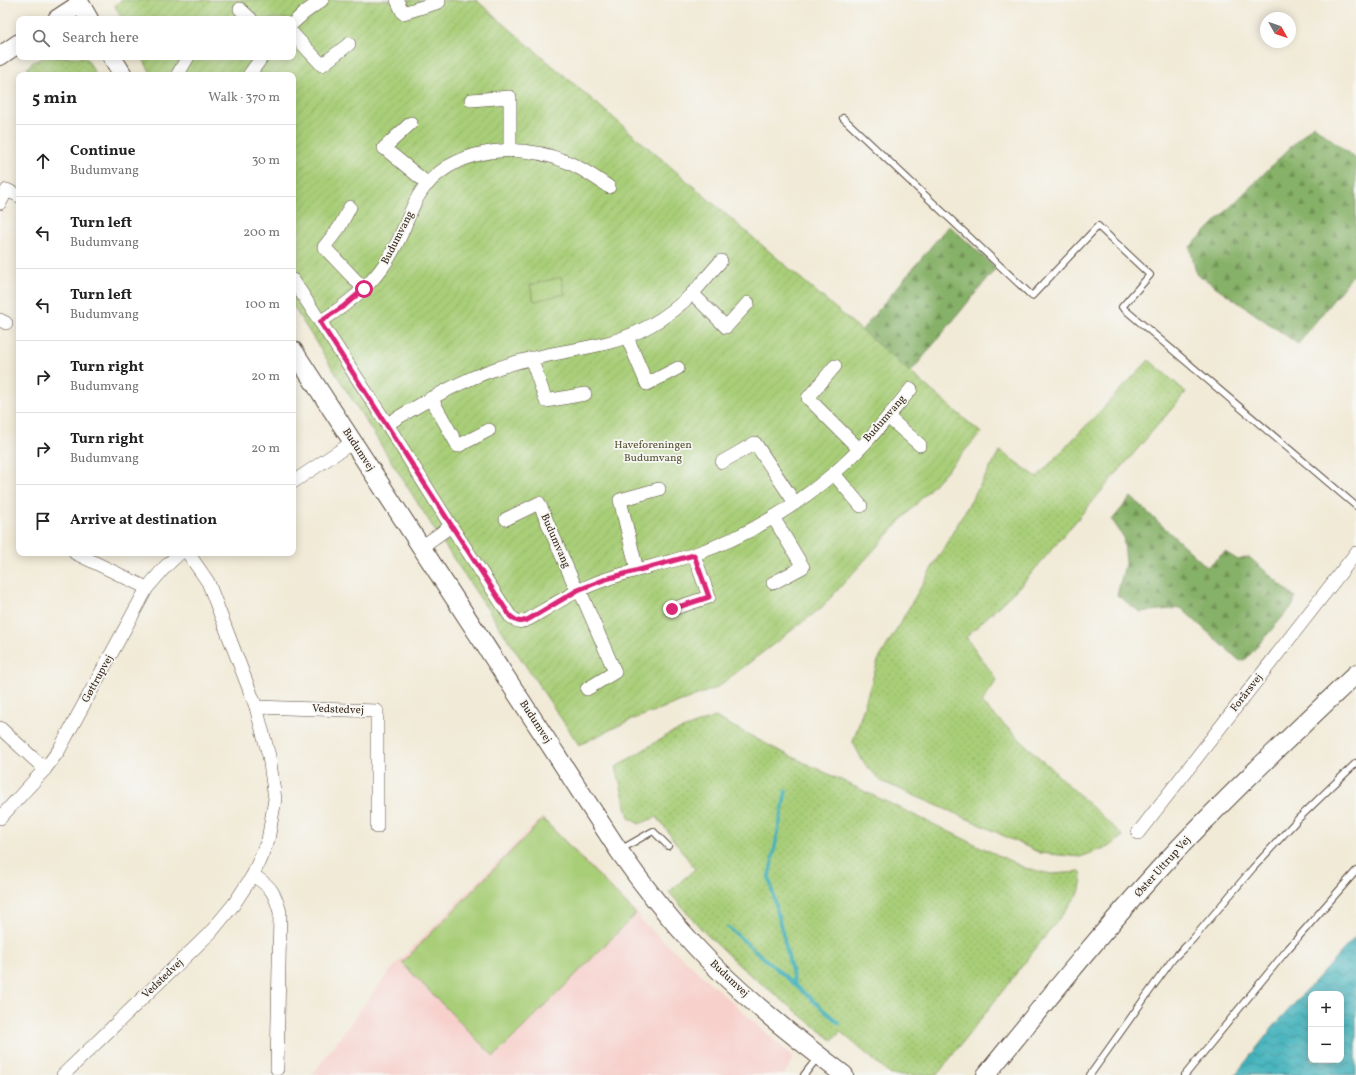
<!DOCTYPE html>
<meta charset="utf-8">
<style>
:root{--surface:#fff;--page:#f2f2f2;--text:#222;--muted:#767676;--line:#e0e0e0}
body{margin:0;font-family:Vollkorn,serif;background:var(--page);color:var(--text)}
.controls{position:absolute;right:12px;bottom:12px;display:grid;overflow:hidden;border-radius:8px;box-shadow:0 2px 10px #0003}
.controls button{width:36px;height:36px;display:grid;place-items:center;padding:0;border:0;border-bottom:1px solid var(--line);background:var(--surface);color:var(--text);font:20px sans-serif}
.compass{position:absolute;left:1260px;top:12px;width:36px;height:36px;border-radius:50%;background:var(--surface);box-shadow:0 2px 10px #0003;rotate:130deg}
.stop{position:absolute;width:12px;height:12px;margin:-9px;border:3px solid #db2777;border-radius:50%;background:#fff}
.stop.end{background:#db2777;border-color:#fff;box-shadow:0 1px 4px #0008}
.list{margin:0;padding:0;list-style:none}
h2{display:flex;justify-content:space-between;align-items:center;height:52px;margin:0;padding:0 16px;font-size:17px}
h2 small{font-size:13px;font-weight:400;color:var(--muted)}
.list li{display:grid;grid-template-columns:26px 1fr auto;gap:12px;align-items:center;box-sizing:border-box;height:72px;padding:0 16px;border-top:1px solid var(--line)}
.list b{display:block;font-size:15px;white-space:nowrap}
.list p{margin:0;font-size:13px;white-space:nowrap;color:var(--muted)}
.list em{font-size:13px;font-style:normal;color:var(--muted)}
.icon{flex:none;width:22px;height:22px;fill:none;stroke:currentColor;stroke-width:2;stroke-linecap:round;stroke-linejoin:round}
.map{position:relative;flex:none;width:1356px;height:1075px;overflow:hidden}
.search{position:absolute;background:var(--surface);box-shadow:0 2px 10px #0003;left:16px;top:16px;width:280px;height:44px;display:flex;align-items:center;gap:10px;box-sizing:border-box;padding:0 14px;border-radius:8px;color:var(--muted);font-size:15px}
.panel{position:absolute;background:var(--surface);box-shadow:0 2px 10px #0003;left:16px;top:72px;width:280px;height:484px;border-radius:8px}
.map>svg:first-child{display:block}
</style>
<div class="map">
<svg width="1356" height="1075" viewBox="0 0 1356 1075">
<defs>
<pattern id="grass-dots" width="8" height="8" patternUnits="userSpaceOnUse"><rect width="8" height="8" fill="#a9ce78"/><path d="M2 2h.1M6 6h.1" fill="none" stroke="#92b167" stroke-width="1.8" stroke-linecap="round"/></pattern>
<pattern id="forest-firs" width="22" height="20" patternUnits="userSpaceOnUse"><rect width="22" height="20" fill="#86b168"/><path d="M5 1l3.5 6h-7zM16 11l3.5 6h-7z" fill="#6f9055"/></pattern>
<pattern id="garden-furrows" width="10" height="10" patternUnits="userSpaceOnUse"><rect width="10" height="10" fill="#a9ce78"/><path d="M-1 1l2-2M0 10L10 0M9 11l2-2" fill="none" stroke="#92b167"/></pattern>
<pattern id="water-waves" width="16" height="10" patternUnits="userSpaceOnUse"><rect width="16" height="10" fill="#41b1bb"/><path d="M0 5q4-4 8 0t8 0" fill="none" stroke="#389097"/></pattern>
</defs>
<rect width="100%" height="100%" fill="#f6f6f2"/>
<filter id="ink" filterUnits="userSpaceOnUse"><feTurbulence type="fractalNoise" baseFrequency=".025" numOctaves="2"/><feDisplacementMap in="SourceGraphic" scale="8" xChannelSelector="R" yChannelSelector="G"/><feConvolveMatrix kernelMatrix="1 2 1 2 8 2 1 2 1" color-interpolation-filters="sRGB"/></filter>
<filter id="wash" filterUnits="userSpaceOnUse"><feTurbulence type="fractalNoise" baseFrequency=".012" numOctaves="4" result="noise"/><feDisplacementMap in="SourceGraphic" scale="16" xChannelSelector="R" yChannelSelector="G"/><feGaussianBlur stdDeviation="0.9" result="paint"/><feColorMatrix in="noise" values="0 0 0 0 0 0 0 0 0 0 0 0 0 0 0 0 0 1.4 0 .05"/><feComposite in="paint" operator="in"/></filter>
<g filter="url(#wash)">
<rect width="100%" height="100%" fill="#f1ead7"/>
<path fill="#f7d0cc" d="M542 817 639 915 640 920 792 1056 791 1063 784 1075H312L382 981 399 961Z"/>
<g fill="url(#grass-dots)" stroke="#727c4b">
<path d="M45 57H84L87 59 96 75H22L33 62Z"/>
<path d="M1149 360 1186 392 1023 583 966 637 997 680 981 703 1123 836 1108 847 1080 857 1040 853 977 823 881 781 863 762 853 742 878 661 1000 451 1037 477Z"/>
<path d="M715 717 776 749 1025 868 1051 874 1081 872 1082 880 1079 893 937 1075H891L841 1032 832 1040 742 968 703 931 669 892 695 869 657 817 639 824 629 818 616 767 669 734Z"/>
</g>
<g fill="url(#forest-firs)" stroke="#606e43">
<path d="M1313 125 1356 159V276L1353 275 1298 344 1196 273 1190 247Z"/>
<path d="M949 225 996 268 910 373 861 331Z"/>
<path d="M1131 497 1207 567 1225 552 1238 560 1249 557 1295 597 1293 605 1246 659 1240 661 1181 608 1140 612 1117 595 1126 561 1123 536 1112 520Z"/>
</g>
<path fill="url(#garden-furrows)" stroke="#727c4b" d="M121 0H476L981 433 821 608 716 688 626 722 579 745 443 543 293 306V75H152L142 57H293V19H122L115 6Z"/>
<g fill="#a9ce78" stroke="#727c4b">
<path d="M561 277 565 294 534 301 530 285Z"/>
<path d="M543 819 636 914 494 1057 402 963Z"/>
</g>
<path fill="url(#water-waves)" stroke="#3e6e6c" fill-rule="evenodd" d="M1356 936V1075H1235L1274 1026ZM1311 994H1341V1060H1311Z"/>
<g fill="none" stroke-linecap="round" stroke-linejoin="round">
<g stroke="#41b1bb" stroke-width="3.5">
<path d="M786 791 769 877 795 985"/>
<path d="M728 927 839 1023"/>
</g>
</g>
</g>
<g filter="url(#ink)">
<g fill="none" stroke-linecap="round" stroke-linejoin="round">
<defs>
<g id="lane">
<path d="M843 118 1032 296 1098 226 1150 275 1122 307 1356 506"/>
<path d="M620 850 653 831 668 846"/>
<path d="M804 1075 818 1057"/>
<path d="M1090 1075 1154 985 1173 959 1192 940 1253 868 1298 819 1356 763"/>
<path d="M1185 1075 1287 950 1356 871"/>
</g>
<g id="street">
<path d="M397 0 403 13 439 2"/>
<path d="M240 9 251 19"/>
<path d="M293 23 304 13 322 0"/>
<path d="M293 34 322 65 349 44"/>
<path d="M179 75 178 74 188 57"/>
<path d="M249 75 262 57"/>
<path d="M471 100 510 97V151"/>
<path d="M411 123 384 148 428 184"/>
<path d="M0 203 7 190 19 196"/>
<path d="M350 207 339 228 324 247 364 289"/>
<path d="M293 280 387 424 451 526"/>
<path d="M692 293 726 327 748 303"/>
<path d="M0 320 6 323"/>
<path d="M320 322C352 301 379 280 396 245 407 225 412 200 428 183 463 146 522 143 567 162 582 168 596 178 609 187"/>
<path d="M627 337 647 384 678 368"/>
<path d="M531 358 546 401 585 394"/>
<path d="M835 366 808 398 859 449"/>
<path d="M431 398 458 446 489 430"/>
<path d="M888 417 920 445"/>
<path d="M387 424C423 403 459 381 498 368 534 355 571 352 607 343 639 335 669 316 693 293 702 283 711 272 721 261"/>
<path d="M722 462 755 443 795 503"/>
<path d="M834 474 861 506"/>
<path d="M293 482 353 442"/>
<path d="M506 519 539 503 574 584 583 598 615 672 587 689"/>
<path d="M420 548 451 526 510 616C517 622 521 623 529 619 554 604 579 588 607 579 636 569 666 564 695 554 745 537 793 508 833 474 862 450 887 418 911 389"/>
<path d="M75 553 147 588"/>
<path d="M637 570 620 500 659 489"/>
<path d="M773 583 803 567 773 517"/>
<path d="M672 609 709 597 694 555"/>
<path d="M256 707 377 711V827"/>
<path d="M0 728 45 769"/>
<path d="M0 818 45 769 59 750 147 588 165 567 180 553"/>
<path d="M1138 833 1356 553"/>
<path d="M253 875C271 887 274 891 280 912L277 1069"/>
<path d="M63 1075 211 932 234 904 253 875 268 840 275 799 269 756 256 707 208 582 188 553"/>
</g>
<g id="secondary">
<path d="M78 0 89 19"/>
<path d="M57 19 80 4"/>
<path d="M0 56 19 43"/>
<path d="M112 57 123 75"/>
<path d="M293 350 619 851C642 884 667 916 695 946 739 994 792 1035 844 1075"/>
<path d="M986 1075C1043 1005 1100 934 1161 867 1223 800 1290 737 1356 674"/>
</g>
</defs>
<use href="#lane" stroke="#56473a" stroke-width="8"/>
<use href="#street" stroke="#56473a" stroke-width="14"/>
<use href="#secondary" stroke="#56473a" stroke-width="20"/>
<use href="#lane" stroke="#fff" stroke-width="6"/>
<use href="#street" stroke="#fff" stroke-width="13"/>
<use href="#secondary" stroke="#fff" stroke-width="18"/>
</g>
</g>
<g fill="none" stroke-linecap="round" stroke-linejoin="round" filter="url(#ink)">
<path stroke="#db2777" stroke-width="5" d="M364 289 344 306 320 322 510 616C517 622 521 623 529 619L578 590 606 579 694 555 709 597 672 609"/>
</g>
<g text-anchor="middle" dominant-baseline="central" stroke-width="3.5" stroke-linejoin="round" paint-order="stroke">
<g font-size="11" fill="#3b2a1e" stroke="#f6f6f2">
<text transform="translate(398 238) rotate(-63)">Budumvang</text>
<text transform="translate(885 419) rotate(-49)">Budumvang</text>
<text transform="translate(358 450) rotate(57)">Budumvej</text>
<text transform="translate(555 541) rotate(66)">Budumvang</text>
<text transform="translate(98 679) rotate(-61)">Gøttrupvej</text>
<text transform="translate(1247 693) rotate(-52)">Forårsvej</text>
<text transform="translate(338 710) rotate(2)">Vedstedvej</text>
<text transform="translate(535 722) rotate(57)">Budumvej</text>
<text transform="translate(1163 867) rotate(-48)">Øster Uttrup Vej</text>
<text transform="translate(163 979) rotate(-44)">Vedstedvej</text>
<text transform="translate(729 979) rotate(43)">Budumvej</text>
</g>
<g font-size="11" fill="#565334" stroke="#f6f6f2">
<text x="653" y="445">Haveforeningen<tspan x="653" dy="13">Budumvang</tspan></text>
</g>
</g>
</svg>
<div class="controls">
<button>+</button>
<button>−</button>
</div>
<svg class="compass" viewBox="-18 -18 36 36"><path d="M0-13l5 13h-10z" fill="#e53935"/><path d="M0 13l5-13h-10z" fill="#767676"/></svg>
<div class="stop" style="left:364px;top:289px"></div>
<div class="stop end" style="left:672px;top:609px"></div>
<div class="search"><svg class="icon" aria-label="search" viewBox="0 0 24 24"><circle cx="10" cy="10" r="6"/><path d="M15 15l6 6"/></svg>Search here</div>
<section class="panel">
<h2>5 min<small>Walk · 370 m</small></h2>
<ul class="list">
<li><svg class="icon" aria-label="ahead" viewBox="0 0 24 24"><path d="M12 20V5M6 11l6-6 6 6"/></svg><div><b>Continue</b><p>Budumvang</p></div><em>30 m</em></li>
<li><svg class="icon" aria-label="left" viewBox="0 0 24 24"><path d="M17 20v-9H6M10 6l-5 5 5 5"/></svg><div><b>Turn left</b><p>Budumvang</p></div><em>200 m</em></li>
<li><svg class="icon" aria-label="left" viewBox="0 0 24 24"><path d="M17 20v-9H6M10 6l-5 5 5 5"/></svg><div><b>Turn left</b><p>Budumvang</p></div><em>100 m</em></li>
<li><svg class="icon" aria-label="right" viewBox="0 0 24 24"><path d="M7 20v-9h11M14 6l5 5-5 5"/></svg><div><b>Turn right</b><p>Budumvang</p></div><em>20 m</em></li>
<li><svg class="icon" aria-label="right" viewBox="0 0 24 24"><path d="M7 20v-9h11M14 6l5 5-5 5"/></svg><div><b>Turn right</b><p>Budumvang</p></div><em>20 m</em></li>
<li><svg class="icon" aria-label="arrive" viewBox="0 0 24 24"><path d="M6 21V4h12l-3 4 3 4H6"/></svg><div><b>Arrive at destination</b></div></li>
</ul>
</section>
</div>
